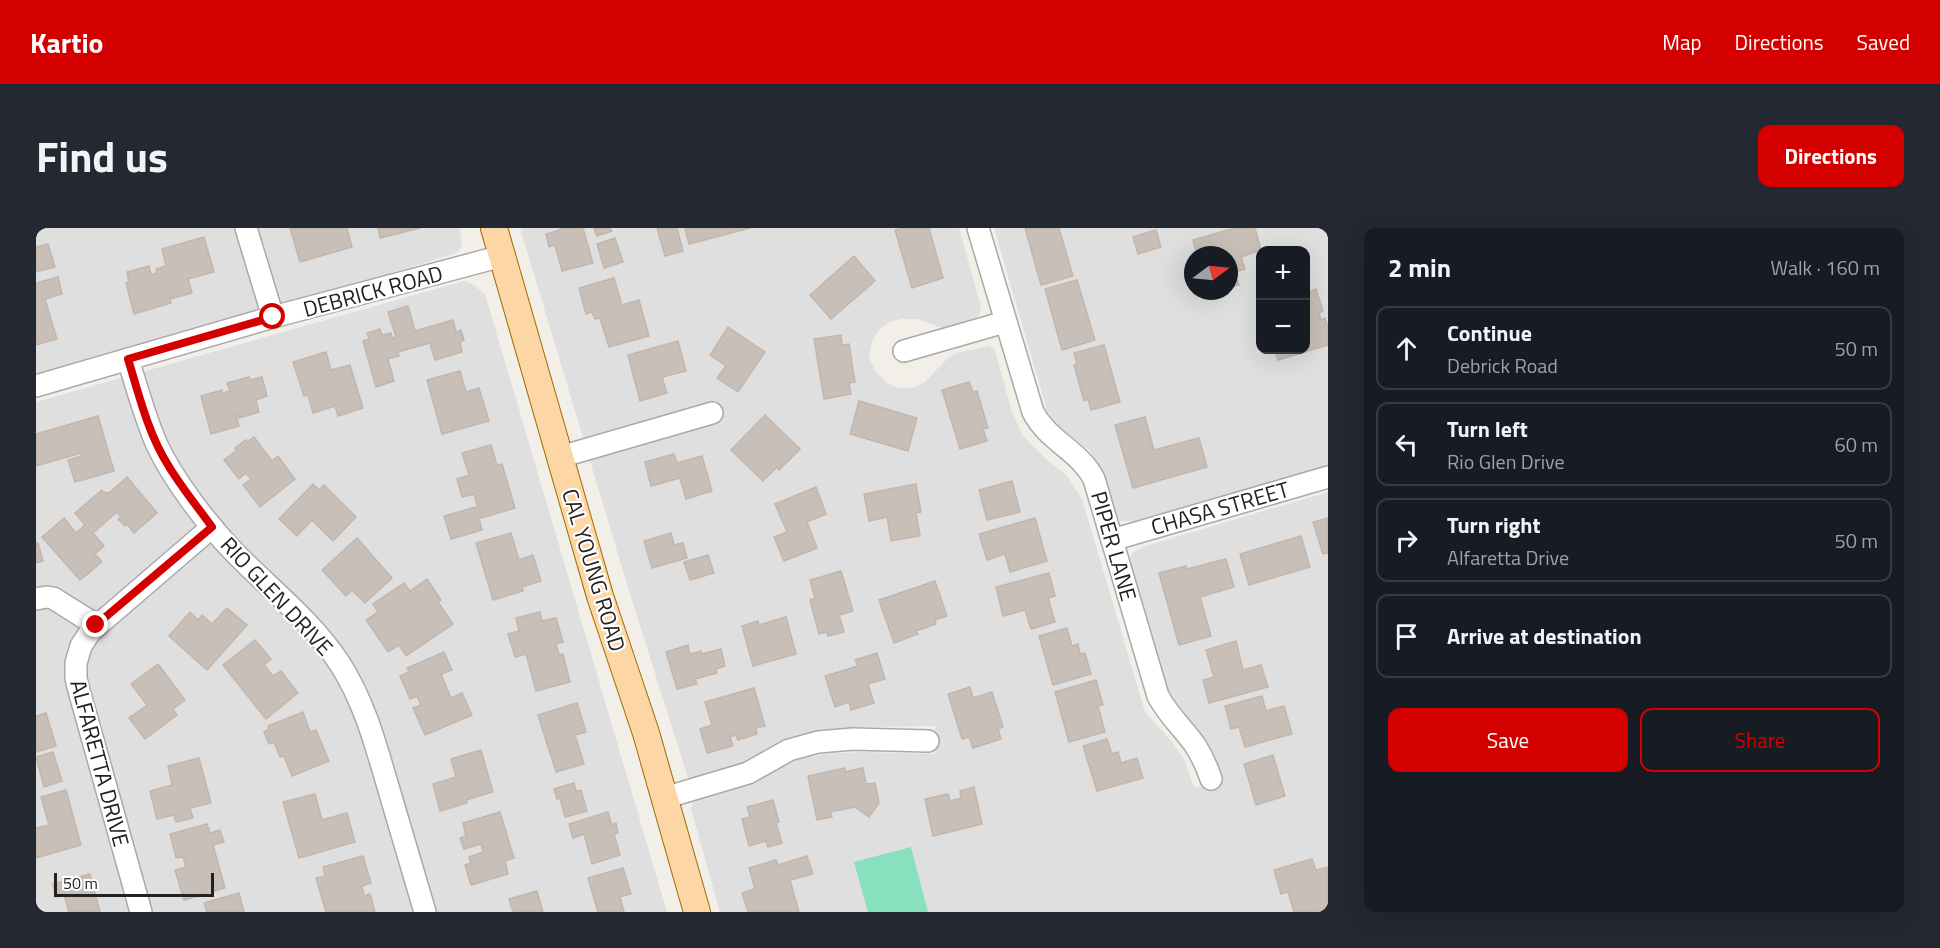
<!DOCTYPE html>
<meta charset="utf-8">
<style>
:root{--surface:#171b24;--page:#242831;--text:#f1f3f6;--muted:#9ea1a6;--line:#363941;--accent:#d40000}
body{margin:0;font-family:"Titillium Web",sans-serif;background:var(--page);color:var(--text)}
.controls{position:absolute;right:18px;top:18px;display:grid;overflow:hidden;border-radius:12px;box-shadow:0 6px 24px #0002}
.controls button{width:54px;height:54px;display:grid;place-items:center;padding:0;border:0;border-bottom:2px solid var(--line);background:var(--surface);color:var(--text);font:30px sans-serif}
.compass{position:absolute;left:1148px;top:18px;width:54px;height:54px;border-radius:50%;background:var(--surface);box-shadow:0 6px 24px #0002;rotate:74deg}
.scale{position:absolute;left:18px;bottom:15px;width:160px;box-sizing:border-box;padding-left:6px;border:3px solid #222;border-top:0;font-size:16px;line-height:21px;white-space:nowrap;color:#222;-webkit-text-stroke:4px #fff;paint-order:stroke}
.stop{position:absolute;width:18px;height:18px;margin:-14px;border:4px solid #d40000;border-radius:50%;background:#fff}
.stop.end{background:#d40000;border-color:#fff;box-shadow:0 2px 6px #0008}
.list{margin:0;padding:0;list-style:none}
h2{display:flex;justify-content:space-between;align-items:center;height:78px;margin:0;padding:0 24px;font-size:26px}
h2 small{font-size:20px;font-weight:400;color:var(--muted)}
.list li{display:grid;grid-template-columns:39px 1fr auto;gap:18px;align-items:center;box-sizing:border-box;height:84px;margin:0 12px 12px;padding:0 12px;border:2px solid var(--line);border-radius:12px}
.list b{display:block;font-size:22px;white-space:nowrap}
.list p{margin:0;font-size:20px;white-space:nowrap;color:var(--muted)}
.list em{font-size:20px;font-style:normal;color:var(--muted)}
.actions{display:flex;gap:12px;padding:18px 24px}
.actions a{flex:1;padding:14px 0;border:2px solid var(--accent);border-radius:12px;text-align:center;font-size:21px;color:var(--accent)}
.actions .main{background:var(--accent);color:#fff}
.icon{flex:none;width:33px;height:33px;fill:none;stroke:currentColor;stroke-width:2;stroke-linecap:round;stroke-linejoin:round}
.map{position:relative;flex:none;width:1292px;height:684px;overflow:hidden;border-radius:12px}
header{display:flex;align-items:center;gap:36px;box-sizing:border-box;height:84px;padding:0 30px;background:var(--accent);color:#fff}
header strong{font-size:28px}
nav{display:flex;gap:33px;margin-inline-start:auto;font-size:21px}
.intro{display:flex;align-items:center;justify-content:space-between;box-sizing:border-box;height:144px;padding:0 36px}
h1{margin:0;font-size:42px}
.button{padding:15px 27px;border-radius:12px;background:var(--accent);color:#fff;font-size:21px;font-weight:700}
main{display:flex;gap:36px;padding:0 36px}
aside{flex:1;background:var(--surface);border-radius:12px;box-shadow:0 6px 24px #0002}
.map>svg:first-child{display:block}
</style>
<header>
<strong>Kartio</strong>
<nav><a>Map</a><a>Directions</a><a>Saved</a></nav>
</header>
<div class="intro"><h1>Find us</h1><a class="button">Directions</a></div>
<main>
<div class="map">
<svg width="1292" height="684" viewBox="0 0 1292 684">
<rect width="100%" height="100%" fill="#f2efe9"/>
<g fill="#e0dfdf" fill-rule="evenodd">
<path d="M0 0H424L426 18 420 25 263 74 0 151Z"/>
<path d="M484 0H923L945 79 944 86 940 90 906 100 881 91H865L854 94 844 101 836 113 833 129 839 143 851 155 862 160H875L888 155 910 132 920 125 953 118 959 122 975 181 987 208 1008 229 1031 248 1046 271 1109 484 1136 514 1149 533 1158 560 1186 553 1172 518 1156 495 1140 478 1127 456 1094 339 1095 326 1102 321 1116 316 1292 264V684H684L655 581 658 573 713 555 763 531 789 526 825 524 899 526V498L828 499 784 502 753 511 723 529 653 553 594 366Z"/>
<path d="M958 0H1292V239L1098 293H1084L1077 284 1065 243 1054 223 1018 195 1011 182ZM1224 22H1270V122H1224ZM1157 27H1193V63H1157Z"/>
<path d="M428 53 436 56 449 66 631 684H0V174Z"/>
</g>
<path fill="#88e0be" d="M875 619 892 684H832L818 634Z"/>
<g fill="#c7bfb8" stroke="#c4b6ab" stroke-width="1.5">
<path d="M254 0H311L316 19 264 34Z"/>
<path d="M342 0H384L344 10Z"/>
<path d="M524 0H547L557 35 526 43 519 17 513 19 510 6 524 2Z"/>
<path d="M558 0H574L576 3 561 8Z"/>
<path d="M621 0H641L647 23 629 28Z"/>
<path d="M649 0H714L653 16Z"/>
<path d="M867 0H893L907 50 876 60 859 2Z"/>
<path d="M989 0H1023L1037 48 1005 57Z"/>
<path d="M1199 0H1219L1225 22 1205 29 1209 41 1199 44 1203 57 1193 59V27H1161L1157 12Z"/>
<path d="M1120 2 1125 19 1102 26 1097 9Z"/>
<path d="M168 9 178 44 152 51 156 65 134 71 135 75 98 86 90 55 93 54 91 44 113 38 115 47 121 45 120 41 130 38 126 21Z"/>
<path d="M579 10 587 34 568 40 561 16Z"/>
<path d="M12 16 19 39 0 44V19Z"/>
<path d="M818 28 839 53 795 91 774 67Z"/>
<path d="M22 49 26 66 9 71 21 111 0 117V55Z"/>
<path d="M578 50 586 77 603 72 613 108 573 119 564 90 559 91 556 84 550 86 543 60Z"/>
<path d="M1041 52 1059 112 1026 122 1009 61Z"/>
<path d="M1280 61 1287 83 1283 85 1285 92 1289 90 1292 99V117L1242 132 1239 122H1270V65Z"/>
<path d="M372 78 379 103 417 92 420 104 425 102 428 112 424 114 426 124 399 132 394 115 362 124 363 128 352 131 358 153 340 159 327 113 333 111 331 105 344 101 346 107 355 105 356 110 360 109 352 84Z"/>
<path d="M692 99 729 124 702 164 681 150 690 138 674 127Z"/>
<path d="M805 107 806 117 813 116 819 154 813 155 815 166 788 171 778 111Z"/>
<path d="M642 113 650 143 626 149 631 165 604 173 592 127Z"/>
<path d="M1068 117 1084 174 1055 182 1052 171 1048 173 1038 137 1041 136 1038 125Z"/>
<path d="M290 124 295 142 314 137 327 180 302 188 299 178 277 185 272 167 268 168 257 134Z"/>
<path d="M424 143 430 164 443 160 453 193 406 206 391 152Z"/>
<path d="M213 149 214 152 226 149 231 168 220 172 223 184 203 190 202 186H200L203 198 175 206 165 168 186 162V165L194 163 191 155Z"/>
<path d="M933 154 937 164 941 163 952 200 947 201 951 213 924 221 906 162Z"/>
<path d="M823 173 881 190 872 223 814 206Z"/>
<path d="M729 187 764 221 743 242 741 239 727 253 695 222Z"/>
<path d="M62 188 78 243 39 254 32 232 46 228 45 225 0 238V206Z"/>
<path d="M1109 189 1118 222 1163 210 1171 239 1097 260 1079 197Z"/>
<path d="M218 209 236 233 242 228 259 251 224 279 207 257 215 251 210 245 203 251 188 232 201 222 199 220 210 212 211 214Z"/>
<path d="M455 217 461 237 466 236 479 280 445 290 438 266 426 269 421 251 433 247 426 225Z"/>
<path d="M638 226 641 235 666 228 676 263 650 271 644 250 615 258 609 234Z"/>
<path d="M91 249 121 285 98 305 91 296 89 298 82 291 85 289 81 284 57 305 68 318 59 326 66 334 44 352 6 309 28 290 40 305 49 297 39 285 66 262 67 264 73 265Z"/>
<path d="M976 253 984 284 951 292 943 262Z"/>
<path d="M277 256 283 262 288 257 320 289 297 313 276 292 261 308 243 291Z"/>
<path d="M880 256 885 284 880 285 884 308 855 313 851 289 833 293 828 266Z"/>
<path d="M780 259 790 286 771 294 781 320 748 333 738 309 751 304 739 276Z"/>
<path d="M440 279 446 302 415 311 408 288Z"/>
<path d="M999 290 1011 333 974 344 969 326 951 332 943 306Z"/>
<path d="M1292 290V325L1287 326 1277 294Z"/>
<path d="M475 305 483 332 497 327 505 353 486 359 487 363 457 372 440 315Z"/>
<path d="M635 305 638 317 647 315 651 330 616 340 608 313Z"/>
<path d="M1265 308 1274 339 1213 357 1204 326Z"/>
<path d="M321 310 356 350 329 375 316 362 310 368 286 342Z"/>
<path d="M2 315 7 333 0 335V316Z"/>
<path d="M672 327 678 345 654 352 648 334Z"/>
<path d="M1190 331 1198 359 1164 369 1175 408 1143 417 1123 345 1150 338 1151 341Z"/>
<path d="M805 343 817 383 803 387 808 404 792 408 791 404 783 406 774 372 779 370 774 352Z"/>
<path d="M1013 345 1019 368 1012 370 1019 394 995 401 989 382 967 388 960 359Z"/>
<path d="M391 351 405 372 402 374 417 396 370 428 363 417 352 424 330 392 342 384 337 376 368 355 374 363Z"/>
<path d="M899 353 911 388 899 392 900 396 880 403 882 406 858 415 843 372Z"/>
<path d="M191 380 211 397 171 442 133 408 154 384 162 392 166 387 176 396Z"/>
<path d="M504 384 506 393 520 390 527 414 520 416 523 427 527 426 534 454 500 463 490 426 479 429 472 406 483 403 480 390Z"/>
<path d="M750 389 760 426 717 438 706 398 722 393 723 397Z"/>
<path d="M1031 400 1036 418 1042 416 1044 426 1049 425 1055 446 1017 457 1003 408Z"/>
<path d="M219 412 235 431 228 437 237 448 245 443 262 465 230 491 187 437Z"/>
<path d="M1200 413 1207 442 1225 437 1232 459 1173 475 1167 452 1178 449 1170 422Z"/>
<path d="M652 417 654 426 665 423 666 426 685 421 689 438 680 441 681 445 659 451 661 456 641 461 630 424Z"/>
<path d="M408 424 416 442 405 446 415 470 426 465 436 487 389 507 377 480 385 477 381 468 374 471 364 448 373 444 371 440Z"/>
<path d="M841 425 849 451 832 456 838 475 815 482 813 474 799 479 789 448 822 438 819 432Z"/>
<path d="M122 436 149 472 137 481 141 487 109 511 93 490 111 477 95 456Z"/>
<path d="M1060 452 1067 477 1062 478 1069 504 1033 514 1019 464Z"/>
<path d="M934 459 937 470 956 464 967 499 962 501 965 511 937 520 933 509 926 511 912 466Z"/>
<path d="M718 460 729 498 720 500 721 506 702 512 700 507 694 509 697 518 671 525 664 501 676 497 669 474Z"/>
<path d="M1226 468 1230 483 1248 478 1256 506 1209 519 1203 499 1195 501 1189 478Z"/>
<path d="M541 475 550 504 539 507 548 536 520 544 502 487Z"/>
<path d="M267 484 274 504 280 502 293 533 256 548 248 528 244 529 238 514 233 516 228 504 233 501 232 498Z"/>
<path d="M10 485 20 518 0 524V488Z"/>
<path d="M1071 511 1076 526 1082 524 1085 535 1101 530 1107 550 1061 563 1047 518Z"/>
<path d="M445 522 457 564 430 572 431 575 404 583 397 556 420 549 415 531Z"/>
<path d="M17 524 26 553 8 559 0 529Z"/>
<path d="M1237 527 1249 568 1220 577 1208 536Z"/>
<path d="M163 530 175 575 154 580 157 590 140 594 138 587 121 591 114 563 136 557 132 538Z"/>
<path d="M809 540V544L827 540 830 556 839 555 843 575 833 589 819 579 794 584 796 589 781 592 772 548Z"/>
<path d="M538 555 540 563 545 562 551 583 529 589 524 570 521 571 518 561Z"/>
<path d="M938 559 946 596 897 608 889 571 912 566 914 573 925 570 924 563Z"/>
<path d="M30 562 45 617 0 630V600L13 597 5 569Z"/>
<path d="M279 566 286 592 311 585 319 614 263 630 247 574Z"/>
<path d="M737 572 743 594 740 595 746 615 732 619 730 613 713 618 706 591 714 589 711 579Z"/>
<path d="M464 584 478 630 469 633 472 646 435 657 429 637 435 635 433 629 447 624 445 616 428 621 424 610 430 608 427 595Z"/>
<path d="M572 584 576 597 580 595 582 605 578 606 584 627 556 636 548 606 537 610 533 596Z"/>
<path d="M171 596 174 605 184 602 188 614 177 617 189 660 148 672 139 642 150 639 147 629 140 630 134 606Z"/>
<path d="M327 628 335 655 326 658 328 668 334 666 339 684H290L280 650 289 648 287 639Z"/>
<path d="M771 628 777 646 754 652 763 684H712L706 665 719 661 713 640 740 632 742 637Z"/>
<path d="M1276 631 1280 642 1292 639V684H1258L1252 664 1245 666 1238 642Z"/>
<path d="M587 640 595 666 584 669 588 684H562L552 650Z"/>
<path d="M54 646 64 684H33L28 667 20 669 17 656Z"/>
<path d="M501 663 507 684H477L473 671Z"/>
<path d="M203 665 208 684H171L168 675Z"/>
</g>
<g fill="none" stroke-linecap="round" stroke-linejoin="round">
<defs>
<g id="minor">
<path d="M210 0 237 89"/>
<path d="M942 0 997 184C1012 213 1044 223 1058 251L1122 468C1132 487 1147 500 1159 517 1166 528 1171 539 1175 551"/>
<path d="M868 123 969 94"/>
<path d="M92 131C101 160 109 190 121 217 138 253 171 296 198 324 234 361 275 392 304 436 329 475 340 518 353 562 365 603 377 643 389 684"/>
<path d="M0 158 237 89 466 28"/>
<path d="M524 229 676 185"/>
<path d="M1076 312 1292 249"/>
<path d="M0 371 11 369 17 370 60 397"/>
<path d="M628 570 712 545 753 522 782 514 817 511 892 513"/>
<path d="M105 684 42 459 40 450V435L45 418 54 404 176 299"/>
</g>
<path id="major" d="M458 0 564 368 610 505 661 684"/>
</defs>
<use href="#minor" stroke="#a9a9a9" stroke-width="24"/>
<use href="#major" stroke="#a06b00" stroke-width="28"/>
<use href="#minor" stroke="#fff" stroke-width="21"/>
<use href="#major" stroke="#fcd6a4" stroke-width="26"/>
</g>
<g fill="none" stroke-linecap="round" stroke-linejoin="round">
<path stroke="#d40000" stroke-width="8" d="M60 397 176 299C161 278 145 259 132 237 112 205 103 167 92 131L237 89"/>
</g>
<g text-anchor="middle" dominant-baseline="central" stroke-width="4.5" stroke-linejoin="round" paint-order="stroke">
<g font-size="22" fill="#222" stroke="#fff">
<text transform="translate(337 63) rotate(-15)">DEBRICK ROAD</text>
<text transform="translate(1184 280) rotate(-16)">CHASA STREET</text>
<text transform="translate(1078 318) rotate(74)">PIPER LANE</text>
<text transform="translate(558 342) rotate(73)">CAL YOUNG ROAD</text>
<text transform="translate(241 368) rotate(47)">RIO GLEN DRIVE</text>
<text transform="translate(64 535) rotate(75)">ALFARETTA DRIVE</text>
</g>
</g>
</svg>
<div class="controls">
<button>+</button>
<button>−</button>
</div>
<svg class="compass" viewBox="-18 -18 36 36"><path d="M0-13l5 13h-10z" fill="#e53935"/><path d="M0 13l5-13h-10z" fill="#9ea1a6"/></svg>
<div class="scale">50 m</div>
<div class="stop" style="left:237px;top:89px"></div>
<div class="stop end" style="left:60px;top:397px"></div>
</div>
<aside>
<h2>2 min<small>Walk · 160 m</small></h2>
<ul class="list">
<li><svg class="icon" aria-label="ahead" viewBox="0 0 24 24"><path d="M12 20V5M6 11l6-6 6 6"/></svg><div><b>Continue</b><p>Debrick Road</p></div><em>50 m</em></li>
<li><svg class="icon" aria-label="left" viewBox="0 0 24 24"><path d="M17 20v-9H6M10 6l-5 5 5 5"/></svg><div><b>Turn left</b><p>Rio Glen Drive</p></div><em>60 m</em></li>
<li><svg class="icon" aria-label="right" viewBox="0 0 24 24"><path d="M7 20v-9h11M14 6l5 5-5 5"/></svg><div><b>Turn right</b><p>Alfaretta Drive</p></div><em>50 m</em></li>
<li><svg class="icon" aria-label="arrive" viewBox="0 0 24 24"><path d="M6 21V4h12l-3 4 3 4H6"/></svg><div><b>Arrive at destination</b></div></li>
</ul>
<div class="actions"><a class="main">Save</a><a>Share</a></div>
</aside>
</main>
